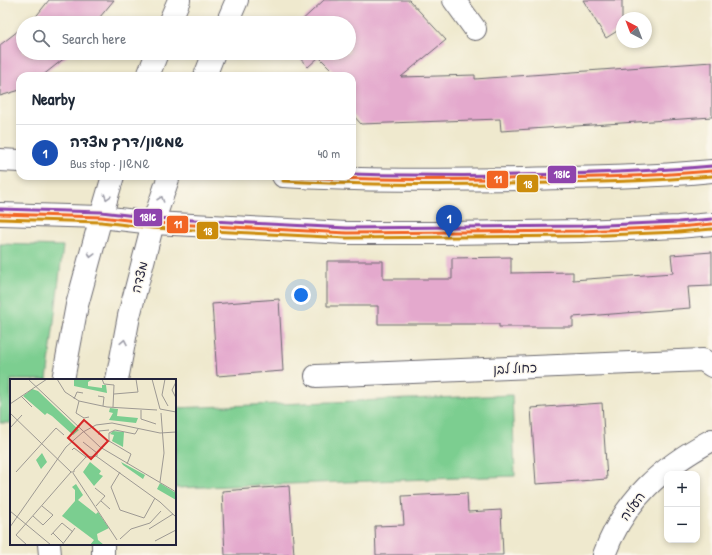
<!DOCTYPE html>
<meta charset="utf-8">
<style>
:root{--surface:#fff;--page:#f6f6f7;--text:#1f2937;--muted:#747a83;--line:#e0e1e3;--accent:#0b8043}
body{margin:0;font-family:"Patrick Hand","Playpen Sans Hebrew",sans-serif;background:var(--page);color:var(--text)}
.controls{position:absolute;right:12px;bottom:12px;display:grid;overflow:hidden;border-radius:8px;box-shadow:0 2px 6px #0003}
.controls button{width:36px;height:36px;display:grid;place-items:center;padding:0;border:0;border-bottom:1px solid var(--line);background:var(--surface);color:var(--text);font:20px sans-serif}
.compass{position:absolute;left:616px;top:12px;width:36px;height:36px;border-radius:50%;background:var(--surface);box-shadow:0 2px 6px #0003;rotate:318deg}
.you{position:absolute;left:301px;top:295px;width:14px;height:14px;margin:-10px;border:3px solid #fff;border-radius:50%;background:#1a73e8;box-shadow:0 0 0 6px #1a73e833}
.badge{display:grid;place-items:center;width:26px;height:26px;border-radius:50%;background:var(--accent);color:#fff;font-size:13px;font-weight:700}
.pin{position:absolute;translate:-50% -33px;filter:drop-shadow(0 1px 2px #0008)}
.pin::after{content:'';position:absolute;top:21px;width:14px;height:12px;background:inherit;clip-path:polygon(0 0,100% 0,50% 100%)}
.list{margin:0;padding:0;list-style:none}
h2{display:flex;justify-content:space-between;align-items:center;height:52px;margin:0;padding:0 16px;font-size:17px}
h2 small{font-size:13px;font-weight:400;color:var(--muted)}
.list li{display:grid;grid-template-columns:26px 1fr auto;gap:12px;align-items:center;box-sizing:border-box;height:56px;padding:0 16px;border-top:1px solid var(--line)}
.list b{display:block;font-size:15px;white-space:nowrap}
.list p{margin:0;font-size:13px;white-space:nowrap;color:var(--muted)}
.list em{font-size:13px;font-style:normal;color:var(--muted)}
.icon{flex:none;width:22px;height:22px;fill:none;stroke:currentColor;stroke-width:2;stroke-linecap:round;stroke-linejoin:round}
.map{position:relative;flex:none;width:712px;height:555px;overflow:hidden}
.search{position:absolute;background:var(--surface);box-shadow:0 2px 6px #0003;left:16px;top:16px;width:340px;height:44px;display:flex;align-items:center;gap:10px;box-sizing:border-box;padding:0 14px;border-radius:22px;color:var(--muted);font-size:15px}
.panel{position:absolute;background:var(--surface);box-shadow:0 2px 6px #0003;left:16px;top:72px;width:340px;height:108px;border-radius:12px}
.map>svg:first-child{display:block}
</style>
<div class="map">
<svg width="712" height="555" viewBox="0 0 712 555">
<rect width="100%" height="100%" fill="#fbf7ec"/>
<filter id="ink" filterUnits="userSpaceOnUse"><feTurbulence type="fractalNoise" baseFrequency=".025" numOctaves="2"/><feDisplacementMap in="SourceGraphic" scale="8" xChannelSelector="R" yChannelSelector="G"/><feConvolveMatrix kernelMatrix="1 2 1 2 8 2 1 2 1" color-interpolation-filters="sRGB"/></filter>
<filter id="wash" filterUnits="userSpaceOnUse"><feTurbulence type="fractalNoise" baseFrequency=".012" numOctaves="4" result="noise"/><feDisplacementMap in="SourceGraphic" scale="16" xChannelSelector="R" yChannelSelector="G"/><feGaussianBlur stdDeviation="0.9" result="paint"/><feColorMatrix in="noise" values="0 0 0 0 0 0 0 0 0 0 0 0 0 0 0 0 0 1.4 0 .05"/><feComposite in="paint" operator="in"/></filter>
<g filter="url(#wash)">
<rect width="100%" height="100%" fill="#efe9ce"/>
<g fill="#7bce90" stroke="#4e7866">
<path d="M0 244 63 246 47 380H11V423H0Z"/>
<path d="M512 395 515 476 175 488V408Z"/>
</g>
<g id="blocks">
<g fill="#e4a9cd">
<path d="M49 0H114L95 23H28L34 19Z"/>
<path d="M324 0H409L446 40 401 77 475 75V79L712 62V117L501 131 500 119 361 124 352 114V76H338L319 57 308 67 295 53H349V23H299Z"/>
<path d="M583 0H622V28L606 38Z"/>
<path d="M23 27V53H71L42 76H20V90L0 96V45Z"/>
<path d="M712 252V286L688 287 690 308 573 317V327H499V324H378V306H327V261H383V279H452V258L511 257V273L573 272V280L673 273 671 255Z"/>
<path d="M279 299 283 371 217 376 212 304Z"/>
<path d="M602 403 607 479 536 484 531 408Z"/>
<path d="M289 486 294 555H225L222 491Z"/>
<path d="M467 493 468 512 501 510 503 555H376L375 526 404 525 402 496Z"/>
</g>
</g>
</g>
<g filter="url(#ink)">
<use href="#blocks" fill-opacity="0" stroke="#6a686e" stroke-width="1"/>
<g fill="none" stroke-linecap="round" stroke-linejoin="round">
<defs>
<g id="minor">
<path d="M454 0 475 29"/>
<path d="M316 376 703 360 712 366"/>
<path d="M604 555C624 500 662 467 712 440"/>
</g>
<g id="secondary">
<path d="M169 23 179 0"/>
<path d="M227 23 237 0"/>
<path d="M148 76 157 53"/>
<path d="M205 76 214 53"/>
<path d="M0 160 20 161"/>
<path d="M283 176C362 181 442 180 522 179 585 178 649 177 712 171"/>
<path d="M0 214 101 217 153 223 347 233H445L581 231 678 227 712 224"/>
<path d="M63 380 77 305 101 217 113 176"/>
<path d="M117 380 129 316 153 223 169 176"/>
<path d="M49 544 50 555"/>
<path d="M103 544V555"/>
</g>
</defs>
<use href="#minor" stroke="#6a686e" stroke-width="24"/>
<use href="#secondary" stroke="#6a686e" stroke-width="24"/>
<use href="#minor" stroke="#fff" stroke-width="22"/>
<use href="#secondary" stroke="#fff" stroke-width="22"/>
<defs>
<g id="bus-1">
<path d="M283 176C358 180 432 180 507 179 575 178 644 177 712 171"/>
<path d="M0 214 101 217 153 223 347 233 581 231 678 227 712 224"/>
</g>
<g id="bus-2">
<path d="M283 181C357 185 432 185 507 184 575 183 644 182 712 176"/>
<path d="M0 219 101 222 153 228 347 238 581 236 678 232 712 229"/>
</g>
<g id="bus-3">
<path d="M352 174C471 177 593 176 712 166"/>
<path d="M0 209 101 212 153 218 347 228 581 226 678 222 712 219"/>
</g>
</defs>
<use href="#bus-1" stroke="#fbf7ec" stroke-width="6"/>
<use href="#bus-2" stroke="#fbf7ec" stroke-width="6"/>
<use href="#bus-3" stroke="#fbf7ec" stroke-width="6"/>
<use href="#bus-1" stroke="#f26522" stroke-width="3"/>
<use href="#bus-2" stroke="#cc8c0c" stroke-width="3"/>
<use href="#bus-3" stroke="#8e44ad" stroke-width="3"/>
</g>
<defs><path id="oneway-chevron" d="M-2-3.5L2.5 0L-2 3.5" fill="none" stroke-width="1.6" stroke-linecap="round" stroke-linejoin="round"/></defs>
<g stroke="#9c9ca7">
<use href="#oneway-chevron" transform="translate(107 197) rotate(107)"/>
<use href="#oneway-chevron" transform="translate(161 199) rotate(-71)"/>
<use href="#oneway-chevron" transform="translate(91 255) rotate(105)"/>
<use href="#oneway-chevron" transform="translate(124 342) rotate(-79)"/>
</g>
</g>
<g text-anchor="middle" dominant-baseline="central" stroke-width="3" stroke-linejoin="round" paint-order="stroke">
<g font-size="13" fill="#22223b" stroke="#fbf7ec">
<text transform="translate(139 277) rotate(-75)">מצדה</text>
<text transform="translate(515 368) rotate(-2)">כחול לבן</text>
<text transform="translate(632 506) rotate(-53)">העליה</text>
</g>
</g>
<g transform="translate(10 379)">
<rect width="166" height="166" fill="#efe9ce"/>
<path d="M64 0H83L78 3V7L92 9V6H96L97 14 64 7ZM22 10 28 12 69 51 63 56 42 37 37 34 35 36 13 17ZM100 29 108 30 107 37 128 39 126 44 99 41 103 34 99 33ZM103 52 114 53 113 68 102 62 104 56 100 55ZM32 74 37 83 31 90 26 81ZM80 83 91 92 89 95 93 97 84 107 73 93ZM111 83 135 96 133 100 113 86ZM150 104 166 114V121L147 110ZM66 105 73 116 68 121 86 135 88 133 99 149 87 155 88 161 94 166H80L84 161 52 137 65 122V111L62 108Z" fill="#7bce90"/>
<path fill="none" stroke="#9d9993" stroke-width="1" d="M18 0 90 68 166 113M47 0 55 13 69 22 97 28 147 31M92 0 94 5 104 6 103 28M142 0 150 30 166 33M155 0 152 16 158 27M166 3 162 11 166 19M104 15 128 13 126 0M11 17 22 28M88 17 94 18 93 27M64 20 67 13 73 14M69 22 66 34 74 39 79 38M0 25 37 0M131 31V40L146 45M0 34 61 93M0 49 12 36M89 56V52L99 51M73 63 87 74V77M62 71 64 69 76 78M117 85 121 75 99 62V54L105 51 125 55 128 50M6 93 46 49 54 56M61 93H64V91L76 78 86 77 150 123 166 138M110 93 101 108 110 131 134 139 145 119M63 94 107 161M150 103 154 74 151 34M85 109 95 117 86 127M91 122 100 130M0 132 41 166M23 137 33 146 43 136 32 127M0 148 56 68 73 53 86 46 102 44 150 54 166 53M139 150 163 135M43 154 53 164M41 156 52 144 63 153M110 160 121 150 140 144 151 132M145 162 166 151M17 166 6 156 61 93M52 166 65 149"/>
<path fill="#d62828" fill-opacity="0.15" stroke="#d62828" stroke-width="2" d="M74 41 98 62 81 80 58 59Z"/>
<rect width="166" height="166" fill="none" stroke="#22223b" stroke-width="2"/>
</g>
<g stroke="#fbf7ec" stroke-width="1.5">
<rect x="547" y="165" width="30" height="19" rx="4" fill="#8e44ad"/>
<rect x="486" y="170" width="23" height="19" rx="4" fill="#f26522"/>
<rect x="516" y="174" width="23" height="19" rx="4" fill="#cc8c0c"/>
<rect x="133" y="208" width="30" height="19" rx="4" fill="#8e44ad"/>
<rect x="166" y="215" width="23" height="19" rx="4" fill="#f26522"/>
<rect x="196" y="221" width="23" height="19" rx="4" fill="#cc8c0c"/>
</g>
<g font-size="11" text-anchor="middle" font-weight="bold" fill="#fff">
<text x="562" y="178">18א</text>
<text x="498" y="183">11</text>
<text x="528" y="188">18</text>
<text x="148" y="221">18א</text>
<text x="178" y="228">11</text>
<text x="208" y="235">18</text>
</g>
</svg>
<div class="controls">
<button>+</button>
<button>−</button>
</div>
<svg class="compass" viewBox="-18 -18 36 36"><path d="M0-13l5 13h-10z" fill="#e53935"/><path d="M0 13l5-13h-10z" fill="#747a83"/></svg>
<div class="you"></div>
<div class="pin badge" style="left:449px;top:238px;background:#1a4fb4">1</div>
<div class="search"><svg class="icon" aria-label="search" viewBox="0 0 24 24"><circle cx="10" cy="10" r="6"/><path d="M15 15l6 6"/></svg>Search here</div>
<section class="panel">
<h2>Nearby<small></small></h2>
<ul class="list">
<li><span class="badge" style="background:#1a4fb4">1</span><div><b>שמשון/דרך מצדה</b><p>Bus stop · שמשון</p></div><em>40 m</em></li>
</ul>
</section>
</div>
